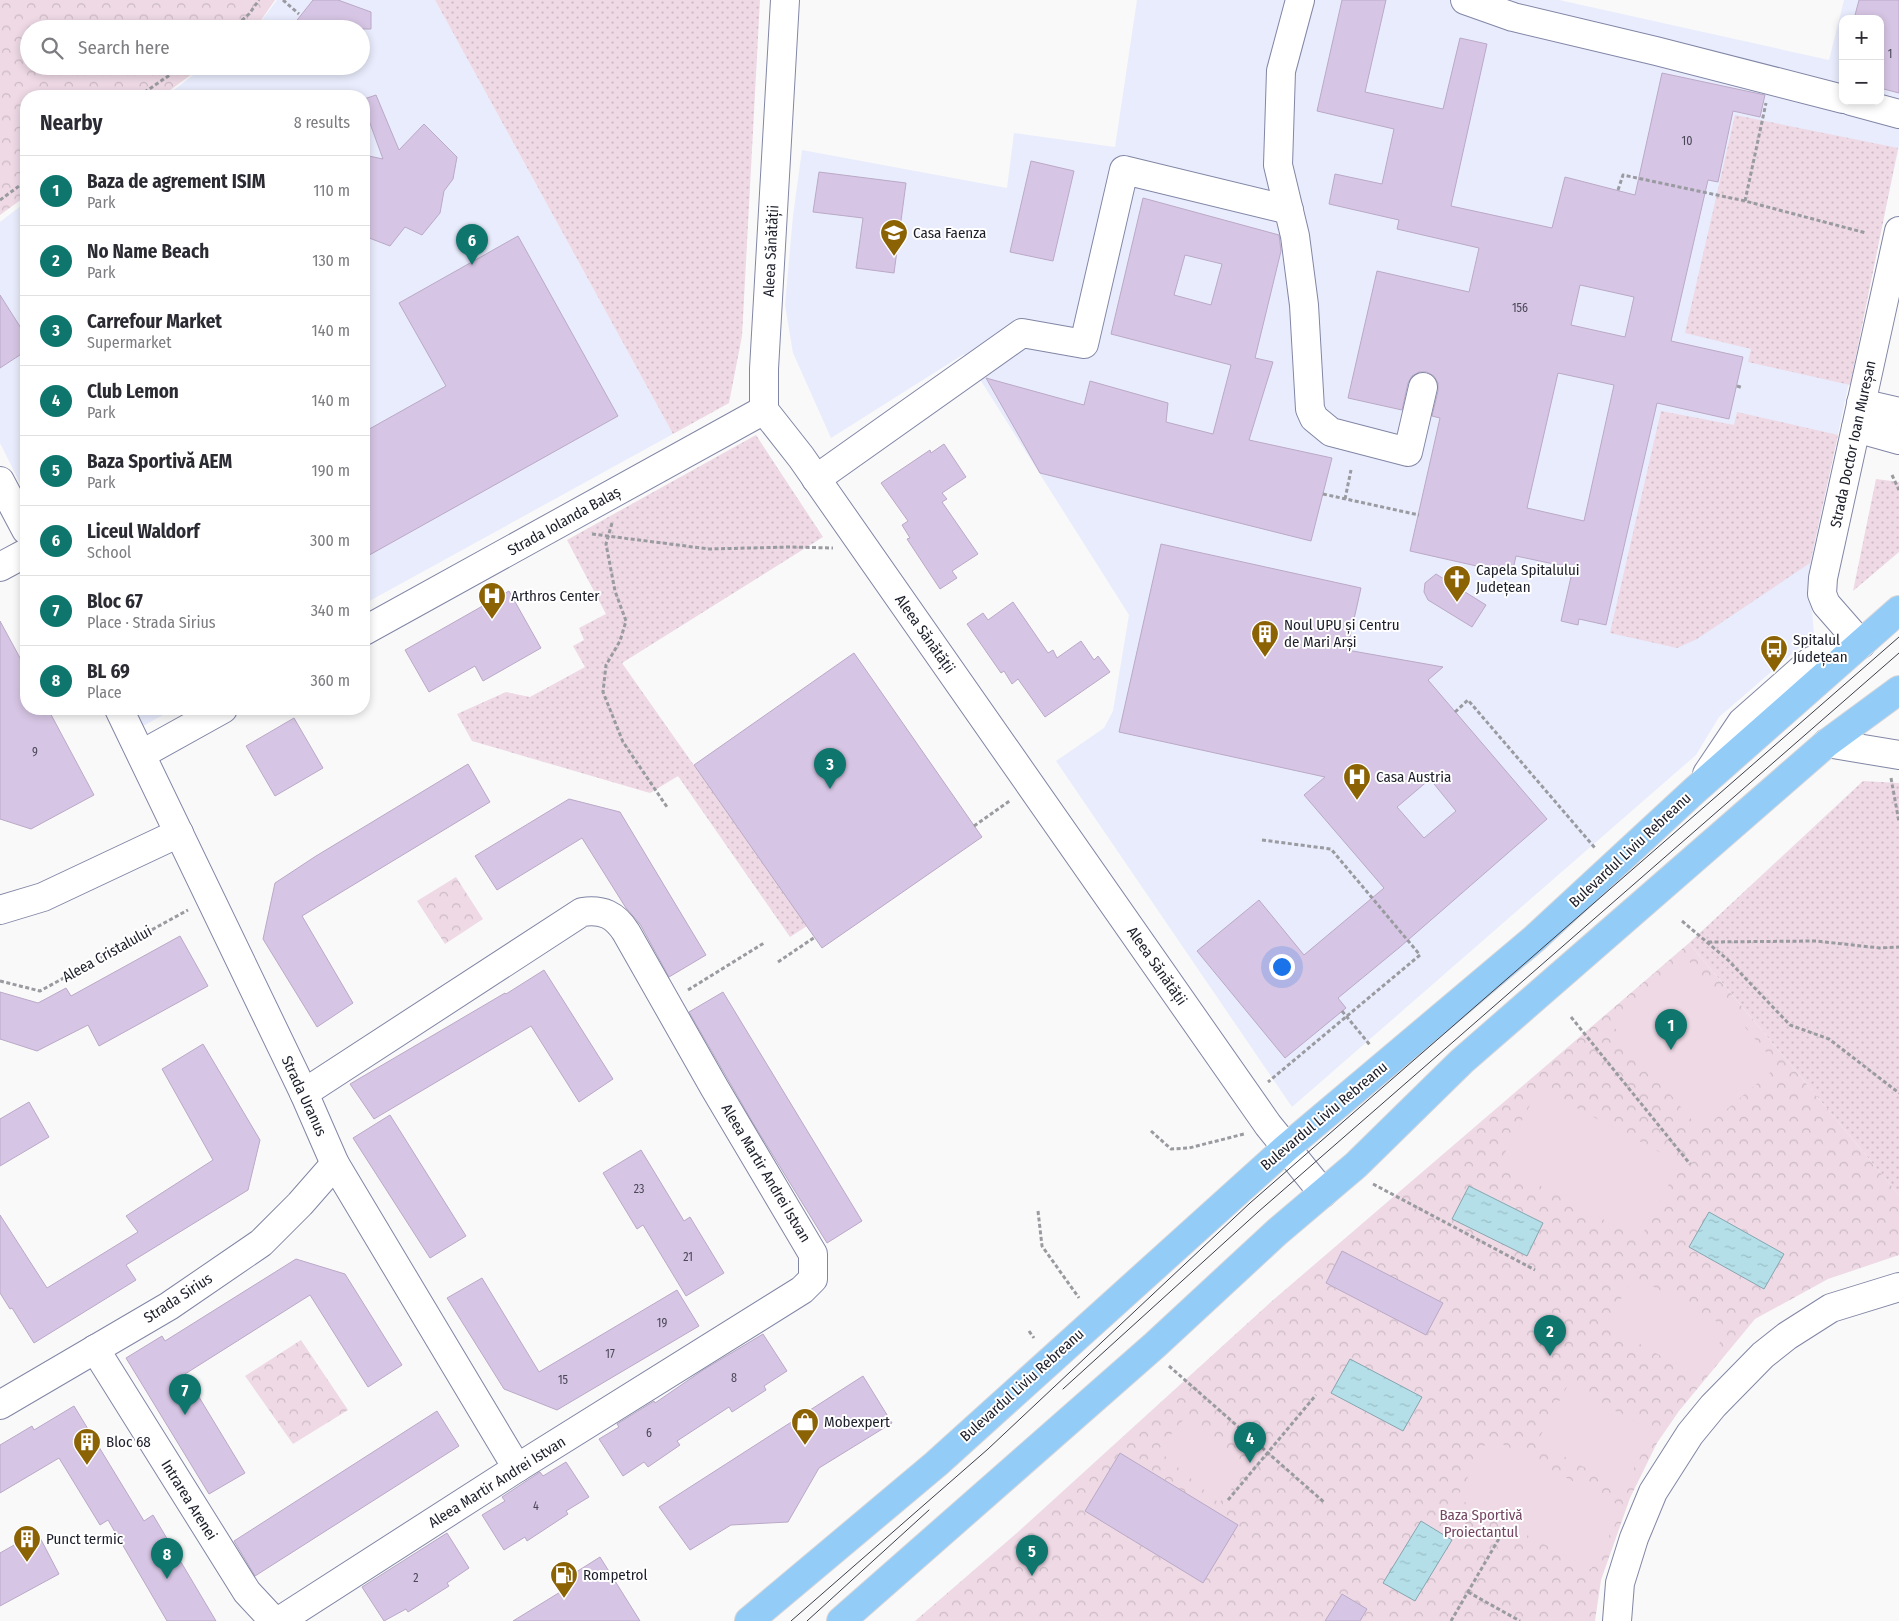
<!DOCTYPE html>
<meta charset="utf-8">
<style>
:root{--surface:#fff;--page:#f2f2f3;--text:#2b2b33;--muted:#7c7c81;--line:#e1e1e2;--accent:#0f766e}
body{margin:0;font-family:"Fira Sans Condensed",sans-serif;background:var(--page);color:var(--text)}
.controls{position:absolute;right:15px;top:15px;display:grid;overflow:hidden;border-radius:10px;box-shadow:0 2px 8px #0003}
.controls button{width:45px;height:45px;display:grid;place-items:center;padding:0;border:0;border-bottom:1px solid var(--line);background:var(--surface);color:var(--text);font:25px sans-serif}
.you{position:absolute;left:1281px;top:966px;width:18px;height:18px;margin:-12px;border:4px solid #fff;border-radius:50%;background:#1a73e8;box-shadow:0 0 0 8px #1a73e833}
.badge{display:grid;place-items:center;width:32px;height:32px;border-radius:50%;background:var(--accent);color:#fff;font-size:16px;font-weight:700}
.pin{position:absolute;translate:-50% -41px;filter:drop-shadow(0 1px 2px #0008)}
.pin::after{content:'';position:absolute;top:26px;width:18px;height:15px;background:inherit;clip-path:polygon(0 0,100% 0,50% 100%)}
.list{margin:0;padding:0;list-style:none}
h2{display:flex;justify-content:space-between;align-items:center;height:65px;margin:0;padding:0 20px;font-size:21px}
h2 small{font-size:16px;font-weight:400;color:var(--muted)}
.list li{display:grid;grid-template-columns:32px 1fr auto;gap:15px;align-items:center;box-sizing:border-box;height:70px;padding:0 20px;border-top:1px solid var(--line)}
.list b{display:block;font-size:19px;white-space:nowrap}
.list p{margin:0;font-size:16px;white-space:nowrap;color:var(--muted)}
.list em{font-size:16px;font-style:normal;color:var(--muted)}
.icon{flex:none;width:28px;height:28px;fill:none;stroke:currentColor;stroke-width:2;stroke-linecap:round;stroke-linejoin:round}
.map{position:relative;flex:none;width:1899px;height:1621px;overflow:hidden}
.search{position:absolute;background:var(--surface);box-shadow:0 2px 8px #0003;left:20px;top:20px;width:350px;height:55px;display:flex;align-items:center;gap:12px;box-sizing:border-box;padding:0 18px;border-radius:28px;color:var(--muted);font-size:19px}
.panel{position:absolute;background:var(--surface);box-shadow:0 2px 8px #0003;left:20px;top:90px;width:350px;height:625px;border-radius:20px}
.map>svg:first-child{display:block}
</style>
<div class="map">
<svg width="1899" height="1621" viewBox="0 0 1899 1621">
<defs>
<pattern id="grass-dots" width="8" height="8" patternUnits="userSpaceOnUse" patternTransform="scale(1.25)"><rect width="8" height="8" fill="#eed9e5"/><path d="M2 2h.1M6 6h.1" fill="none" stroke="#ccbac5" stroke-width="1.8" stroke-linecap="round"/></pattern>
<pattern id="park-crowns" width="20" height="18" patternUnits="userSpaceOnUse" patternTransform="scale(1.25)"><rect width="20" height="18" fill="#eed9e5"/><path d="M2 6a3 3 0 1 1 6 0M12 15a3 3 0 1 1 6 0" fill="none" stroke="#ccbac5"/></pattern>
<pattern id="water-ripples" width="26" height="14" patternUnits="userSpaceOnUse" patternTransform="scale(1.25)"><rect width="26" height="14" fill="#b4dfe8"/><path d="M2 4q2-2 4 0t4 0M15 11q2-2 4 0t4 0" fill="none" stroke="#9abfc7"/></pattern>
</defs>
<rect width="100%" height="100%" fill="#f9f9f9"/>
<g fill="#e9ecfc" fill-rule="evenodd">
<path d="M277 0H435L673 434 364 604V96H166L205 66H361V29H255Z"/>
<path d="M1137 0H1559L1829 60 1844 0H1899V146L1809 571 1814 635 1719 717 1696 755 1292 1107 1056 761 1104 728 1113 711 1129 615 964 354 831 438 793 353 785 305 793 216 802 150 1007 188 1014 133 1115 147ZM1843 19H1880V101H1843Z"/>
<path d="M26 202V495L0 443V222Z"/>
<path d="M135 709H174L143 726Z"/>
</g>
<g fill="url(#grass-dots)">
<path d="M435 0H760L742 336 729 403 673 434Z"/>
<path d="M1735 115 1898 148 1850 385 1748 362 1751 349 1685 333Z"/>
<path d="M1661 411 1734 425 1737 412 1838 435 1810 563 1697 639 1677 648 1610 633Z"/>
<path d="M756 435 823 537 622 663 807 926 790 937 678 776 650 793 472 741 457 714 506 692 530 697 585 667 573 646 584 640 579 628 606 614 567 540Z"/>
<path d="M1876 479 1899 482V552L1853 591Z"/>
<path d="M1863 781 1899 783V1195L1689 943Z"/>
</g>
<g fill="url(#park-crowns)">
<path d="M0 0H275L255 29H29V66H203L162 96H26V196L0 215Z"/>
<path d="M456 877 483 919 445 944 417 901Z"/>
<path d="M1689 943 1899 1195V1255L1828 1279 1755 1319 1679 1411 1657 1443 1630 1498 1601 1580 1595 1621H915L1018 1532 1272 1301Z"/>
<path d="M301 1340 348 1410 293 1444 245 1376Z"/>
</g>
<g fill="#eed9e5">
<path d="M1689 961 1778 1066 1701 1131 1613 1026Z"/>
<path d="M1539 1088 1680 1163 1640 1239 1499 1164Z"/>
<path d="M1634 1276 1728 1328 1700 1378 1606 1325Z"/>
<path d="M1568 1385 1654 1432 1623 1488 1537 1442Z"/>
<path d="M1184 1419 1246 1472 1219 1503 1158 1450Z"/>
<path d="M1489 1437 1624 1508 1591 1569 1457 1498Z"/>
</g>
<g fill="url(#water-ripples)" stroke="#86a5af">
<path d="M1469 1186 1543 1223 1527 1256 1452 1219Z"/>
<path d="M1709 1212 1784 1254 1764 1289 1689 1247Z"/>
<path d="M1350 1359 1422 1397 1403 1431 1331 1393Z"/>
<path d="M1421 1521 1452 1540 1415 1601 1383 1583Z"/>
</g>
<g fill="#d6c5e4" stroke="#baa9c7" fill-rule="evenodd">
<path d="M313 0H338L371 12V29H290Z"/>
<path d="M1342 0H1386L1365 92 1443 109 1460 38 1487 44 1451 206 1552 228 1565 177 1635 195 1662 73 1765 95 1760 117 1733 111 1718 182 1708 180 1671 341 1743 357 1729 419 1657 403 1606 625 1579 619 1578 625 1561 621 1573 568 1516 556 1512 574 1410 551 1440 418 1432 416 1438 391V383L1434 376 1427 372H1419L1412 376 1408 383 1402 410 1348 398 1377 271 1469 292 1479 248 1397 229 1399 220 1329 204 1335 174 1382 184 1394 129 1317 111ZM1580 285 1634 297 1625 337 1571 325ZM1558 373 1614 385 1584 521 1527 508Z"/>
<path d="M1859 0H1899V93L1880 88V19H1854Z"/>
<path d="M376 95 399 150 424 124 457 157 453 179 444 191 440 213 422 235 405 227 390 246 364 236V155L383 159 364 107V99Z"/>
<path d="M1031 161 1074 171 1053 261 1010 252Z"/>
<path d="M819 172 906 183 894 273 856 268 863 218 813 212Z"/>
<path d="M1143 198 1279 235 1281 251 1255 358 1273 362 1249 440 1332 458 1311 541 1040 473 986 378 1084 405 1090 381 1168 403 1166 422 1213 434 1231 365 1111 334ZM1185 255 1222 264 1211 305 1174 295Z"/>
<path d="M518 236 618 416 364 558V432L446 386 399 303Z"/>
<path d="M0 295 26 336V351L0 368Z"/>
<path d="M944 444 966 477 942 493 947 499 942 502 978 554 952 571 957 578 940 589 907 539 910 538 902 525 908 521 881 483 930 450 931 453Z"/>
<path d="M1161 544 1361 588 1347 650 1443 667 1428 680 1547 819 1400 947 1338 998 1346 1008 1285 1058 1197 951 1259 900 1304 955 1384 888 1304 795 1325 777 1119 732ZM1430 779 1456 811 1424 838 1397 807Z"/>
<path d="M1436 574 1486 605 1472 627 1428 600 1424 592 1425 583Z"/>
<path d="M509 591 541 648 483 681 475 666 429 692 405 650Z"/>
<path d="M1013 602 1048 653 1053 650 1057 658 1081 641 1094 660 1098 656 1110 672 1045 717 1018 679 1012 684 1004 671 1001 673 967 624 983 613 988 620Z"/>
<path d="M0 621 26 669V709H48L94 795 31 829 0 819Z"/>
<path d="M854 653 982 837 822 948 694 765Z"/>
<path d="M294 718 323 768 275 796 246 746Z"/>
<path d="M468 764 490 802 302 916 353 1003 317 1027 263 939 275 883 316 856Z"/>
<path d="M569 799 620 812 706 955 669 977 640 924 626 908 582 838 497 890 475 856Z"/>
<path d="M180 936 208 986 99 1046 88 1025 37 1051 0 1039V992L38 1003 66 988 71 996Z"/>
<path d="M544 970 613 1079 579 1102 531 1026 374 1119 350 1084 505 993 506 994Z"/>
<path d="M723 992 862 1221 827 1243 753 1123 689 1012Z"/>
<path d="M203 1044 260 1140 248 1190 126 1265 136 1280 34 1343 12 1308 10 1309 0 1293V1215L47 1288 138 1232 126 1216 213 1160 162 1069Z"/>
<path d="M29 1102 49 1137 0 1166V1119Z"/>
<path d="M390 1115 466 1236 430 1258 353 1138Z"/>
<path d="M641 1150 684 1221 690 1217 724 1273 686 1296 643 1225 637 1229 603 1173Z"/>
<path d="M1342 1251 1443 1303 1426 1335 1326 1283Z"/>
<path d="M296 1259 345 1274 402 1365 368 1387 310 1295 185 1374 245 1473 209 1494 126 1358 162 1336 165 1341Z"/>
<path d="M482 1278 539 1372 677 1290 699 1326 557 1410 504 1389 447 1298Z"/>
<path d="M763 1334 787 1371 764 1386 766 1390 732 1412 729 1407 677 1441 680 1445 648 1467 644 1462 623 1476 599 1439 619 1427 617 1424 654 1401 655 1403 703 1370Z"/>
<path d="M863 1376 892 1423 819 1468 788 1522 731 1525 690 1550 659 1507Z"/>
<path d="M74 1406 144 1521 153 1515 216 1621H167L108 1520 100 1525 59 1458 0 1493V1445L32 1426 34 1430Z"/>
<path d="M437 1411 459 1446 255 1576 234 1541Z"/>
<path d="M1120 1453 1238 1525 1203 1583 1085 1511Z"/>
<path d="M566 1462 589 1497 566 1511 568 1514 527 1541 525 1537 504 1550 482 1515 505 1501 502 1497 534 1476 540 1472 543 1476Z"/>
<path d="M37 1532 59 1574 0 1606V1553Z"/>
<path d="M447 1533 469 1568 447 1583 449 1586 408 1612 406 1609 384 1621 362 1587Z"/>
<path d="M600 1557 640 1621H513L570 1586 565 1579Z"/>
<path d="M1342 1594 1367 1609 1360 1621H1325Z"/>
</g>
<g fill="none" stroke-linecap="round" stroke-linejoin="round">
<defs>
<g id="minor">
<path d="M785 0 764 369V410L801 457 1268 1125 1323 1193"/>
<path d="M1300 0 1281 71 1278 165 1295 236 1304 305 1310 409 1314 418 1331 432 1408 452 1423 387"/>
<path d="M1465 0 1513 17 1656 51 1843 99"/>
<path d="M1851 101 1899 114"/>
<path d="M1861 403 1899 412"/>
<path d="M1856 428 1899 440"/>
<path d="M816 479 1022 333 1084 344 1124 170 1289 210"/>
<path d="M0 481 26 530"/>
<path d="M0 567 26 553"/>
<path d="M364 631 764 410"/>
<path d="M119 709 304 1093 335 1164 517 1468"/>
<path d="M1827 743 1899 755"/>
<path d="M142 754 223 709"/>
<path d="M1707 774 1742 722 1811 661 1861 644 1826 604 1822 594 1823 578 1899 231"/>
<path d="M0 910 43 897 179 833"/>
<path d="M95 1349 247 1592 274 1621"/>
<path d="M0 1405 169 1306 261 1243 300 1204 335 1164"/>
<path d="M279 1621 517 1468 802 1290 813 1279V1254L714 1087 626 932C615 915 603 909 582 912L304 1093"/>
<path d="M1617 1621 1620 1583 1634 1538 1653 1492 1690 1434 1713 1406 1763 1355 1787 1336 1831 1308 1899 1287"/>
</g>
<g id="major">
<path d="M749 1621 936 1464 1286 1148 1534 939 1694 791 1899 610"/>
<path d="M841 1621 1155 1345 1277 1232 1356 1165 1462 1061 1827 743 1899 690"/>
</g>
</defs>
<use href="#minor" stroke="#8186a5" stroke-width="30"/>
<use href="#major" stroke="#d6d6d9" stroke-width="30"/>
<g stroke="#9a9ba0" stroke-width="3" stroke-dasharray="4 2.5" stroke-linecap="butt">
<path d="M283 0 299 14"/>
<path d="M232 29 249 14 259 0"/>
<path d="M139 96 183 66"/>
<path d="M1618 190 1623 175 1745 201 1866 233"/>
<path d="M0 200 26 181"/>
<path d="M1745 201 1766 103"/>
<path d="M1737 386 1743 388"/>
<path d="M1892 475 1899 490"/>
<path d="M1323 494 1419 515"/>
<path d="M1345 499 1351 470"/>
<path d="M612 523 606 544 615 591 626 621 620 641 606 665 603 692 623 742 667 807"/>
<path d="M592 534 709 549 790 547 833 548"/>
<path d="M1455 712 1468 700 1595 848"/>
<path d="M1891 778 1899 822"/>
<path d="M974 826 1011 800"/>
<path d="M1262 840 1331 849 1420 955 1268 1082"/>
<path d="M1682 921 1728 960 1790 1025 1829 1039 1899 1093"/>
<path d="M1708 942 1816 941 1880 948 1899 947"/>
<path d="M778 962 815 937"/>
<path d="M0 981 40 991 188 910"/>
<path d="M688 990 764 943"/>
<path d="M1342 1011 1370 1045"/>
<path d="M1571 1017 1690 1164"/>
<path d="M1151 1131 1171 1149 1189 1148 1244 1134"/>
<path d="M1373 1184 1535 1270"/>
<path d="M1038 1211 1042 1246 1079 1298"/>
<path d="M1029 1331 1034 1338"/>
<path d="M1169 1366 1325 1503"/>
<path d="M1228 1500 1316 1395"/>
<path d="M1468 1592 1520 1621"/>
<path d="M1451 1621 1504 1530"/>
</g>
<use href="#minor" stroke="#fff" stroke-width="28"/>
<use href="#major" stroke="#94ccf8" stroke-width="28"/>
<g stroke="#3c3e48" stroke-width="1">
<path d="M1063 1389 1258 1212 1899 653"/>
<path d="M791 1621 988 1449 1250 1203 1899 637"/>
<path d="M807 1621 929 1510"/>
</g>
</g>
<defs>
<symbol id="school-pin" viewBox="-11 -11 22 30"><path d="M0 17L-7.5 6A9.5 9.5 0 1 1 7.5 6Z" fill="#8b6204" stroke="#fff"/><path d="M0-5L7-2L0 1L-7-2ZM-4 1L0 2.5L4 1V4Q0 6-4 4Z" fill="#fff"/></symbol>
<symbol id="church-pin" viewBox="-11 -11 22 30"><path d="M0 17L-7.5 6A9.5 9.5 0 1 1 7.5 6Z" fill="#8b6204" stroke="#fff"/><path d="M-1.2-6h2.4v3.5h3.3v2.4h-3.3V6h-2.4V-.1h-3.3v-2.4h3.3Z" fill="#fff"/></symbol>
<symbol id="hospital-pin" viewBox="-11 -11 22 30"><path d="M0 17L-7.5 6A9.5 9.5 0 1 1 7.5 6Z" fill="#8b6204" stroke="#fff"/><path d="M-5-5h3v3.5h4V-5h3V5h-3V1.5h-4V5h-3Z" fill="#fff"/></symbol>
<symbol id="building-pin" viewBox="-11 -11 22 30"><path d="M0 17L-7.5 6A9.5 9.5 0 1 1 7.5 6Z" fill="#8b6204" stroke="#fff"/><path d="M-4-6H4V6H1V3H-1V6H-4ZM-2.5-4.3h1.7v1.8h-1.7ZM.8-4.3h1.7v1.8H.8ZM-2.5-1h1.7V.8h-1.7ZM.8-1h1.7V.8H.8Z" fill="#fff"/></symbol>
<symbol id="bus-pin" viewBox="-11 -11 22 30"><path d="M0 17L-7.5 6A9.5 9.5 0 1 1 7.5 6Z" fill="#8b6204" stroke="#fff"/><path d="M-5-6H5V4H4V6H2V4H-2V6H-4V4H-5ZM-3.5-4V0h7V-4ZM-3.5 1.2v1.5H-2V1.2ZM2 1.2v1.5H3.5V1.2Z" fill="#fff"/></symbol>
<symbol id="shop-pin" viewBox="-11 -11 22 30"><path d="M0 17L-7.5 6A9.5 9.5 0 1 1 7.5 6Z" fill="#8b6204" stroke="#fff"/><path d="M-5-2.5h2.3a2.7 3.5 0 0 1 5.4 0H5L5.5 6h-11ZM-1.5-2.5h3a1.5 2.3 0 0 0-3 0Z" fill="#fff"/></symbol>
<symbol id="fuel-pin" viewBox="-11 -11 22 30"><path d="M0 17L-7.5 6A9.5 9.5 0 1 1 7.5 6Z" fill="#8b6204" stroke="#fff"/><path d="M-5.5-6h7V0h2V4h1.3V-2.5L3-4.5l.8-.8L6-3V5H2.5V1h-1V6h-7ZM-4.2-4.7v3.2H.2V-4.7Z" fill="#fff"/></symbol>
</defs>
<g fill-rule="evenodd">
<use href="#school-pin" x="878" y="217" width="32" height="43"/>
<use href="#church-pin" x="1441" y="563" width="32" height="43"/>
<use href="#hospital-pin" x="476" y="580" width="32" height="43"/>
<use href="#building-pin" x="1249" y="618" width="32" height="43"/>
<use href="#bus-pin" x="1758" y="633" width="32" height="43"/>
<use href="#hospital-pin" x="1341" y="761" width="32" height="43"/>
<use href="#shop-pin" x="789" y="1406" width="32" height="43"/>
<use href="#building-pin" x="71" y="1426" width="32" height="43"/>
<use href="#building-pin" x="11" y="1523" width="32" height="43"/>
<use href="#fuel-pin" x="548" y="1559" width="32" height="43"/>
</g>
<g text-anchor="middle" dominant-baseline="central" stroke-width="4" stroke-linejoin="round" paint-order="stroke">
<g font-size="12" fill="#4a4858">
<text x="1890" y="54">1</text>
<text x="1687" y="141">10</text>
<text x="1520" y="308">156</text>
<text x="35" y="752">9</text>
<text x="639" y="1189">23</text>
<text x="688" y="1257">21</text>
<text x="662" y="1323">19</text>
<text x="610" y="1354">17</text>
<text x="734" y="1378">8</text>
<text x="563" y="1380">15</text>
<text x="649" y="1433">6</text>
<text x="536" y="1506">4</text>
<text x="416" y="1578">2</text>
</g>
<g font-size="15" fill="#1c1e2a" stroke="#fff" text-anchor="start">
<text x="913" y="233">Casa Faenza</text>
<text x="1476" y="570">Capela Spitalului<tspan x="1476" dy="17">Județean</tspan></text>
<text x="511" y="596">Arthros Center</text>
<text x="1284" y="625">Noul UPU și Centru<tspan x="1284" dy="17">de Mari Arși</tspan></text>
<text x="1793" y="640">Spitalul<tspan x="1793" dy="17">Județean</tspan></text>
<text x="1376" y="777">Casa Austria</text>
<text x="824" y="1422">Mobexpert</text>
<text x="106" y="1442">Bloc 68</text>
<text x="46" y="1539">Punct termic</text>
<text x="583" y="1575">Rompetrol</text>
</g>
<g font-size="15" fill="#1c1e2a" stroke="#fff">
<text transform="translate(771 251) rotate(-87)">Aleea Sănătății</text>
<text transform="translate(1853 444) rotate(-78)">Strada Doctor Ioan Mureșan</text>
<text transform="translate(564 521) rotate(-29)">Strada Iolanda Balaș</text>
<text transform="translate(925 634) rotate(55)">Aleea Sănătății</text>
<text transform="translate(1630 850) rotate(-43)">Bulevardul Liviu Rebreanu</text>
<text transform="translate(107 954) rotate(-29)">Aleea Cristalului</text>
<text transform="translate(1157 966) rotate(55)">Aleea Sănătății</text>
<text transform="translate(304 1096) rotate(65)">Strada Uranus</text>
<text transform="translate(1324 1116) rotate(-40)">Bulevardul Liviu Rebreanu</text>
<text transform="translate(766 1173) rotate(59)">Aleea Martir Andrei Istvan</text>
<text transform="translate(178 1298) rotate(-33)">Strada Sirius</text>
<text transform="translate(1022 1385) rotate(-42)">Bulevardul Liviu Rebreanu</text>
<text transform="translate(497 1482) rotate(-32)">Aleea Martir Andrei Istvan</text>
<text transform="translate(189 1500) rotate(58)">Intrarea Arenei</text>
</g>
<g font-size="15" fill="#754663" stroke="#fff">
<text x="1481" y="1515">Baza Sportivă<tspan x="1481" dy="17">Proiectantul</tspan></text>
</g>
</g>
</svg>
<div class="controls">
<button>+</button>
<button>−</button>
</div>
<div class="you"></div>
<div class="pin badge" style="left:1671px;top:1050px">1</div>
<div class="pin badge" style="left:1550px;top:1356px">2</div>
<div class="pin badge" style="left:830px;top:789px">3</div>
<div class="pin badge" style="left:1250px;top:1463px">4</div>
<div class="pin badge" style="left:1032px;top:1576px">5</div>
<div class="pin badge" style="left:472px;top:265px">6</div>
<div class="pin badge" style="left:185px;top:1415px">7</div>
<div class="pin badge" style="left:167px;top:1579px">8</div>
<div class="search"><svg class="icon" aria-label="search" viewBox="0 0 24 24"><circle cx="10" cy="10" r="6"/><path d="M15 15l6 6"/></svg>Search here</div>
<section class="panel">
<h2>Nearby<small>8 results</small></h2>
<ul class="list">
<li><span class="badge">1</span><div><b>Baza de agrement ISIM</b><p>Park</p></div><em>110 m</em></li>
<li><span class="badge">2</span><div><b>No Name Beach</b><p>Park</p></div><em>130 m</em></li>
<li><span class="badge">3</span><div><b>Carrefour Market</b><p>Supermarket</p></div><em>140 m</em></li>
<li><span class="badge">4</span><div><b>Club Lemon</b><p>Park</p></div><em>140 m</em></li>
<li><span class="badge">5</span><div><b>Baza Sportivă AEM</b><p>Park</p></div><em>190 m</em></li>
<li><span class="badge">6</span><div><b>Liceul Waldorf</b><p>School</p></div><em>300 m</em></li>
<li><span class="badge">7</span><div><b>Bloc 67</b><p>Place · Strada Sirius</p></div><em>340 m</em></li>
<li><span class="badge">8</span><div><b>BL 69</b><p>Place</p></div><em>360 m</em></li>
</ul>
</section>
</div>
